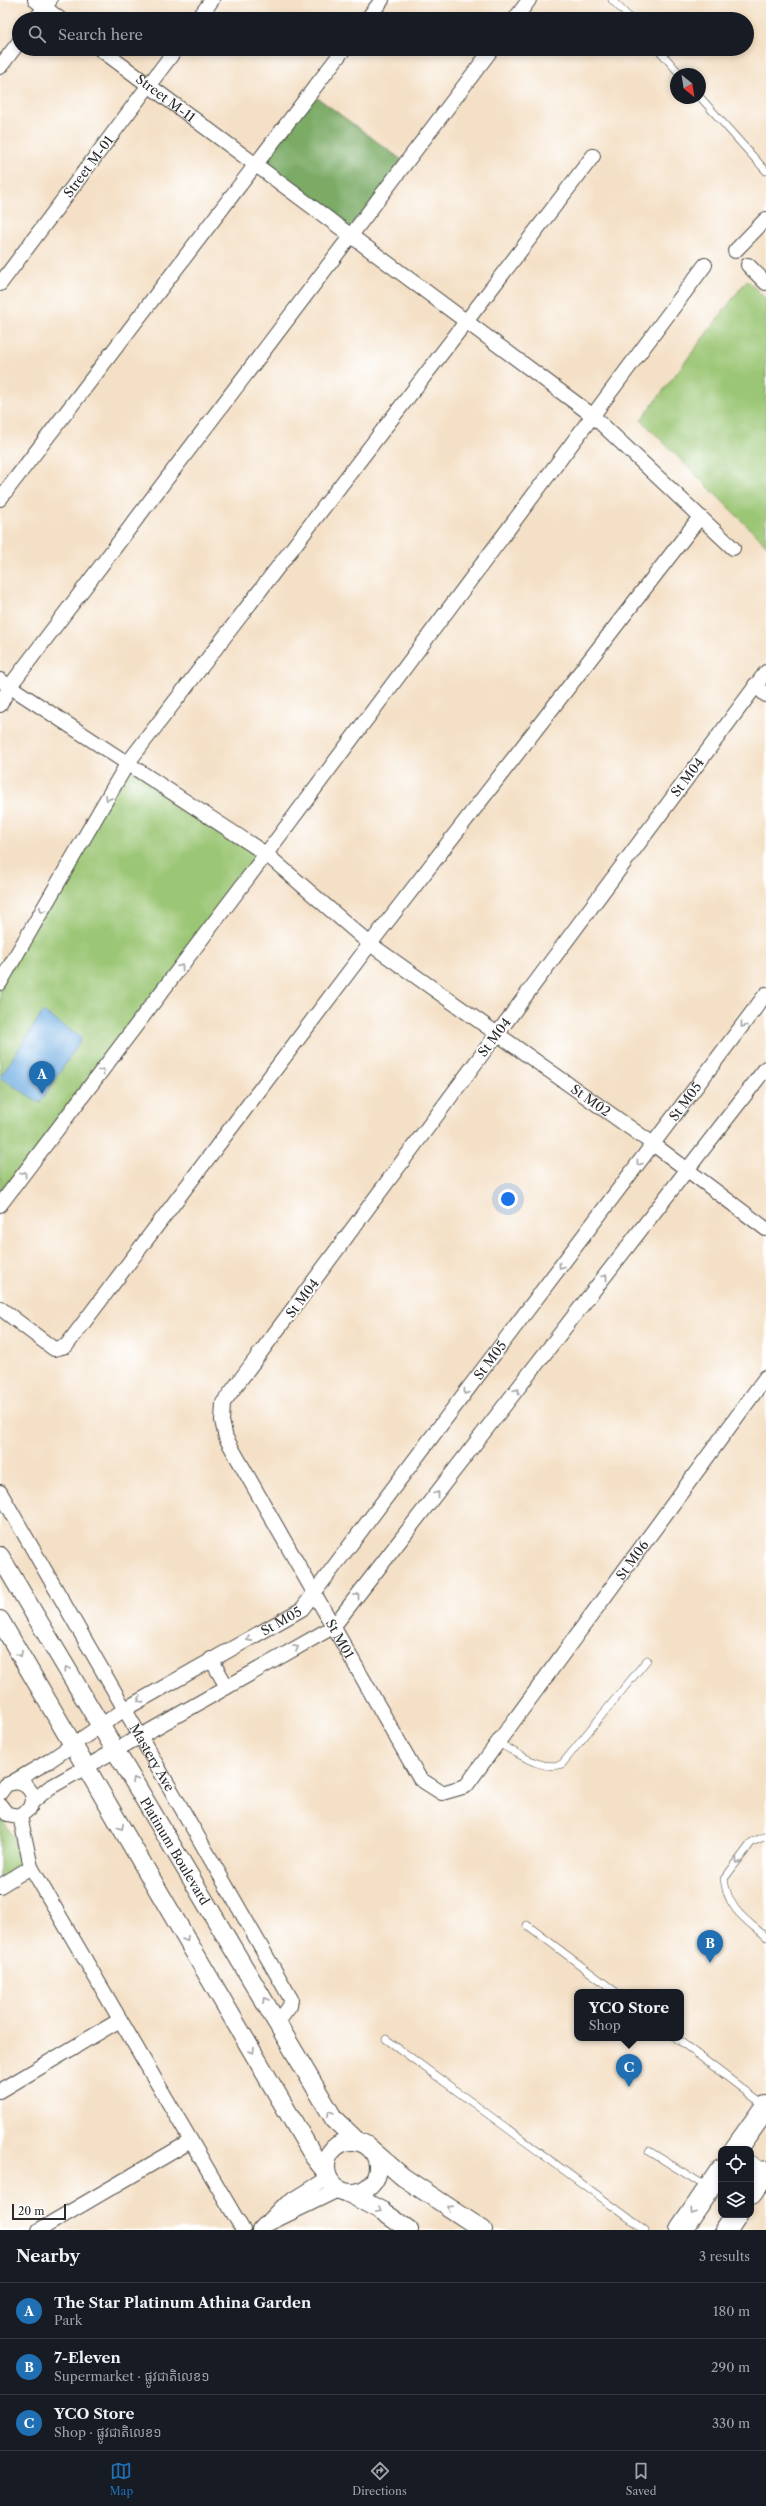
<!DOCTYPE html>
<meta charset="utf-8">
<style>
:root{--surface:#171b24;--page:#242831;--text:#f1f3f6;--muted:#9ea1a6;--line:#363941;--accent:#1f6fb2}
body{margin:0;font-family:"Libre Caslon Text","Noto Sans Khmer",serif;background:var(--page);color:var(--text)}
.controls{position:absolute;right:12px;bottom:12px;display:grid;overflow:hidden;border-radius:8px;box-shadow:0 2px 6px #0003}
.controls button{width:36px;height:36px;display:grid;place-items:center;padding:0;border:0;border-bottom:1px solid var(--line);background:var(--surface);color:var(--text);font:20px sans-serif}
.compass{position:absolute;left:670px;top:68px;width:36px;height:36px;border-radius:50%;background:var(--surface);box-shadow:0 2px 6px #0003;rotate:150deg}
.scale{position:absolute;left:12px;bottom:10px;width:54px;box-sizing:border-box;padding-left:4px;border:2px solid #2b2b2b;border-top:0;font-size:11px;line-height:14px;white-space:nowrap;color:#2b2b2b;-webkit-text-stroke:3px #fff;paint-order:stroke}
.you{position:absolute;left:508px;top:1199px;width:14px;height:14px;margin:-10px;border:3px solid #fff;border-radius:50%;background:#1a73e8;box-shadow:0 0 0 6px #1a73e833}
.badge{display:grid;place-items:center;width:26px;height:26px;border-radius:50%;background:var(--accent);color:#fff;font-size:13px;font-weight:700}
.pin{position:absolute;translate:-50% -33px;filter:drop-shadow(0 1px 2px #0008)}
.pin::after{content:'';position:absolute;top:21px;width:14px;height:12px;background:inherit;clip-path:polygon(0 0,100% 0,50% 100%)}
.popup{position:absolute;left:574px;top:1989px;width:110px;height:52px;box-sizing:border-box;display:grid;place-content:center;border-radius:8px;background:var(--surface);filter:drop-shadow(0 1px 3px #0005);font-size:13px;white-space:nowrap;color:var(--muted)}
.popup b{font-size:15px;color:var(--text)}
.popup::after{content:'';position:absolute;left:50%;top:100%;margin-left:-8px;border:8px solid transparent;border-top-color:var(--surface)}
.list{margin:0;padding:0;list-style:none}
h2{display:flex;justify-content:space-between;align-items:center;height:52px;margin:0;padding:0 16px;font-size:17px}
h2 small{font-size:13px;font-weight:400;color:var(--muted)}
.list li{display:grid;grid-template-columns:26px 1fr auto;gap:12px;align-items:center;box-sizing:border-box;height:56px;padding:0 16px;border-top:1px solid var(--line)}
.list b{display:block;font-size:15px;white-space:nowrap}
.list p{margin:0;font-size:13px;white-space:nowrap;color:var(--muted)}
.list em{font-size:13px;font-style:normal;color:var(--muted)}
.icon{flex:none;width:22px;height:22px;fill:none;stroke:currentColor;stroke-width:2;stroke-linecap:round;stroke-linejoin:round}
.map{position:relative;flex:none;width:766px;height:2230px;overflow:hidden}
.search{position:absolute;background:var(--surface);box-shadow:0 2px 6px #0003;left:12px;right:12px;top:12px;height:44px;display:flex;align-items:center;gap:10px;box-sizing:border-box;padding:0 14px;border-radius:22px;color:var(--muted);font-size:15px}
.sheet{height:220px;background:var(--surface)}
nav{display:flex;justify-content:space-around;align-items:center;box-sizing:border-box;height:56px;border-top:1px solid var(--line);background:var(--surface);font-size:11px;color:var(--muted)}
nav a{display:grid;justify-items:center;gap:2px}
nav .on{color:var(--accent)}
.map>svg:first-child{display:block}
</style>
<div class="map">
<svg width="766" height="2230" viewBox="0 0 766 2230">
<rect width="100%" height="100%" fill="#fff"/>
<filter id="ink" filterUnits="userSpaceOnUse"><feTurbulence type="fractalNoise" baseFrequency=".025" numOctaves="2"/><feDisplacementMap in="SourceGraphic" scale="8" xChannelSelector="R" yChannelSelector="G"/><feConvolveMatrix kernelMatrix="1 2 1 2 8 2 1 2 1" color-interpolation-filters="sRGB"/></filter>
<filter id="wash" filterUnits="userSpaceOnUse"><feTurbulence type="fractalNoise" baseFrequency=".012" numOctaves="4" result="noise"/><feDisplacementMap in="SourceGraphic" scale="16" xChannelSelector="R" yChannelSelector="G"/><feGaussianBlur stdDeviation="0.9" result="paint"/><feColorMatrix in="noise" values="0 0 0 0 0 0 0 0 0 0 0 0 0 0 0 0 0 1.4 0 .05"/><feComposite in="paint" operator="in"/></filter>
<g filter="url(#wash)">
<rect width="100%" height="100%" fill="#f4e0c6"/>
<g fill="#9bc674" stroke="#637850">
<path d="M747 280 766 299V545L641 420Z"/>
<path d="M127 764 266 854 0 1205V983Z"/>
<path d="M0 1815 31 1867 0 1886Z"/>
</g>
<path fill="#7cab66" stroke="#546b48" d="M311 93 406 163 351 235 255 166Z"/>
<path fill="#70ade2" stroke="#4e6c86" d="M43 1012 82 1038 40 1103 0 1077Z"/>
</g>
<g filter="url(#ink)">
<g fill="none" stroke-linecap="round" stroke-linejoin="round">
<defs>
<g id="service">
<path d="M612 0 631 19"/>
<path d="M658 49 680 74"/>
<path d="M700 97 766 171"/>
<path d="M498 1743C517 1752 541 1772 562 1764L647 1660"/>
<path d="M766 1836 752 1842 724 1879C728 1909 744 1918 766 1937"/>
<path d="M527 1925 616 1992"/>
<path d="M676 2038 765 2106"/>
<path d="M386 2039 645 2230"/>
<path d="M649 2151 707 2187"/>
</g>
<g id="minor">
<path d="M35 0 60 19"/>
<path d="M36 19 50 0"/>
<path d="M198 19 212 0"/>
<path d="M367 19 382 0"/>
<path d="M515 19 529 0"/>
<path id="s1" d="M100 49 592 415 733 548"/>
<path d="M0 67 19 42"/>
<path d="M735 251 766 219"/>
<path d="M748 265 766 283"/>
<path id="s2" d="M0 284 176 49"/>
<path d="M0 499 344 49"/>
<path id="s3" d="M766 672 223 1403 222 1421 226 1438 420 1779 442 1793 466 1786 766 1377"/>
<path id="s4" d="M0 680 266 854 370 944 653 1144 766 1229"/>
<path d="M755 685 766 695"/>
<path d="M0 705 10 686 492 49"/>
<path d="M0 983 127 764 593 156"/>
<path d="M0 1205 266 854 705 265"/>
<path d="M0 1308 54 1349 66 1346 370 944 700 517"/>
<path id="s5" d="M0 1492 291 1999 290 2006 278 2022"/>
<path d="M211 1659 227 1687"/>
<path id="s6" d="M13 1782 49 1761 125 1709 302 1609 766 994"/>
<path d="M0 1793 6 1785C18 1779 28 1784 33 1796L30 1808 20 1816 7 1814 0 1805"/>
<path d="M32 1802 49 1788 333 1627 766 1068"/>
<path d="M20 1816 31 1867 243 2230"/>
<path d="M0 1886 31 1867"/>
<path d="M0 2091 120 2020"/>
<path d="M266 2225 338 2190"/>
<path d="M39 2230 191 2141"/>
<path d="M259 2230 280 2208 328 2178"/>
</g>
<g id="tertiary">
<path id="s7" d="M0 1556 334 2119 357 2141"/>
<path d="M0 1620 314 2157 326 2172"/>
<circle cx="352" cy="2167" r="26"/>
<path d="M373 2151 403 2177 483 2230"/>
<path d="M348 2193 382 2211 409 2230"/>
</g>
<path id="secondary" d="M751 2167 766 2178"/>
<g id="trunk">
<path d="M736 2149 766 2107"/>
<path d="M751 2193 766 2172"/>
<path d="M681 2230 721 2171"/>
<path d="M726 2230 736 2215"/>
</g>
</defs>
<use href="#service" stroke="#494642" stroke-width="8"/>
<use href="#minor" stroke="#494642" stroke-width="16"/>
<use href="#tertiary" stroke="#494642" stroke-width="20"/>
<use href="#secondary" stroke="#494642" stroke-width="22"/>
<use href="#trunk" stroke="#494642" stroke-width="24"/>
<use href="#service" stroke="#fff" stroke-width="7"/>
<use href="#minor" stroke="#fff" stroke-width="14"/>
<use href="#tertiary" stroke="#fff" stroke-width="18"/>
<use href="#secondary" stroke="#fff" stroke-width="21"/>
<use href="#trunk" stroke="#fff" stroke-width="22"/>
</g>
<defs><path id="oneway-chevron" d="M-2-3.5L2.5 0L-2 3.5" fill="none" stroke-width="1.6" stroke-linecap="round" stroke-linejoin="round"/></defs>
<g stroke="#a0a0a0">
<use href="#oneway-chevron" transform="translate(108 798) rotate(120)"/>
<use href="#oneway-chevron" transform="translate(42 910) rotate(120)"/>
<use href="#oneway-chevron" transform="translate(181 967) rotate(-53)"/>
<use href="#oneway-chevron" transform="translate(743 1025) rotate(127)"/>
<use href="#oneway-chevron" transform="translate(102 1071) rotate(-53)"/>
<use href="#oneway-chevron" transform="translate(639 1163) rotate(127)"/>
<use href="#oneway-chevron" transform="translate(24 1174) rotate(-53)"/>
<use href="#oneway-chevron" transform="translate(561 1266) rotate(127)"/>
<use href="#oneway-chevron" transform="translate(605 1277) rotate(-52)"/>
<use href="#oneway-chevron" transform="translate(517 1391) rotate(-52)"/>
<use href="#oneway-chevron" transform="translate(466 1392) rotate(127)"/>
<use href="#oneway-chevron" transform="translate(437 1494) rotate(-52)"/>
<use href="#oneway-chevron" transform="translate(357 1596) rotate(-52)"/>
<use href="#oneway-chevron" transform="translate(249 1639) rotate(151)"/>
<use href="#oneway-chevron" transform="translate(296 1648) rotate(-29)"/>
<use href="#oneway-chevron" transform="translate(20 1654) rotate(60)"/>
<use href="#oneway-chevron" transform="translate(67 1669) rotate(-121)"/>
<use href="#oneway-chevron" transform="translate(140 1700) rotate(150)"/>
<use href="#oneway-chevron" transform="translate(135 1780) rotate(-121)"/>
<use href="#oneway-chevron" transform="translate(121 1827) rotate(60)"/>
<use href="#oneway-chevron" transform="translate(738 1861) rotate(127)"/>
<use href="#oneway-chevron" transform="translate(186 1939) rotate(60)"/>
<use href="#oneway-chevron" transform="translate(265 2000) rotate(-121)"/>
<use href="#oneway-chevron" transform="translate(252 2051) rotate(60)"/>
<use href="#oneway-chevron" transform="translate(330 2113) rotate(-120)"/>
<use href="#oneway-chevron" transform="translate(450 2208) rotate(-146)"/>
<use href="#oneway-chevron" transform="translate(379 2210) rotate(30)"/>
<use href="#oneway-chevron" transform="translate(693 2212) rotate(123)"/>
</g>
</g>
<g text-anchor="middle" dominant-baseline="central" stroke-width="4" stroke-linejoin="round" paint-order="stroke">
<g font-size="13" fill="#2b2b2b" stroke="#fff">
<text stroke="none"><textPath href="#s1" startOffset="82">Street M-11</textPath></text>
<text stroke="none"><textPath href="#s2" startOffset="147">Street M-01</textPath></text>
<text transform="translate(687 777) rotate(-53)">St M04</text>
<text transform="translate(494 1037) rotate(-53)">St M04</text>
<text stroke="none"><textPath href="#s4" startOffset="726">St M02</textPath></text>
<text stroke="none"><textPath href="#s6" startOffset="973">St M05</textPath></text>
<text transform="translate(302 1298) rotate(-53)">St M04</text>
<text stroke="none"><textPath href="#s6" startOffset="649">St M05</textPath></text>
<text stroke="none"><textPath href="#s3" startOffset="1670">St M06</textPath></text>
<text stroke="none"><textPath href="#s6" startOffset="313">St M05</textPath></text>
<text stroke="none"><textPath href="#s3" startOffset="1177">St M01</textPath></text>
<text stroke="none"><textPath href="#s5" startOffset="306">Mastery Ave</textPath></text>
<text stroke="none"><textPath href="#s7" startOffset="343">Platinum Boulevard</textPath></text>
</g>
</g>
</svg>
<div class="controls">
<button><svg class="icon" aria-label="locate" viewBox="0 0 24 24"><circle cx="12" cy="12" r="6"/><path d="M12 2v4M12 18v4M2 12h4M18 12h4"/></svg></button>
<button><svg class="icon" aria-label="layers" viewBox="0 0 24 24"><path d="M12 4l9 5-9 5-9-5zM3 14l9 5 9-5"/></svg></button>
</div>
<svg class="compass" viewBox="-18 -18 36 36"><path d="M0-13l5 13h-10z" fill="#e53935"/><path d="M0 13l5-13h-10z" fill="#9ea1a6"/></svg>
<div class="scale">20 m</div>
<div class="you"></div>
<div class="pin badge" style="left:42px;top:1094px">A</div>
<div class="pin badge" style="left:710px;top:1963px">B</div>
<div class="pin badge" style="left:629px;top:2087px">C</div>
<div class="popup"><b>YCO Store</b>Shop</div>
<div class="search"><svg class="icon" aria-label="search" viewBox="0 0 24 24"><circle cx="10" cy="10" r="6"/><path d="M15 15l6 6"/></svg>Search here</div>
</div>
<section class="sheet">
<h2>Nearby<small>3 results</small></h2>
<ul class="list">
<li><span class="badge">A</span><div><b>The Star Platinum Athina Garden</b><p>Park</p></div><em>180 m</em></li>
<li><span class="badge">B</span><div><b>7-Eleven</b><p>Supermarket · ផ្លូវជាតិលេខ១</p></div><em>290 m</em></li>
<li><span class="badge">C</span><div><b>YCO Store</b><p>Shop · ផ្លូវជាតិលេខ១</p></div><em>330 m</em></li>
</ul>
</section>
<nav>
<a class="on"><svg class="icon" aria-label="map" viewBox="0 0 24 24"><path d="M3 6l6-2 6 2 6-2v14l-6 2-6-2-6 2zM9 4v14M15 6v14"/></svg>Map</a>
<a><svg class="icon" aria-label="directions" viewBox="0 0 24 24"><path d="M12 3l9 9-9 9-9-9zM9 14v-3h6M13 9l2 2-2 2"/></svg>Directions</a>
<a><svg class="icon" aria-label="saved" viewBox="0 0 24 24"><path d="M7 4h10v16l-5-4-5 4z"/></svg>Saved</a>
</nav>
